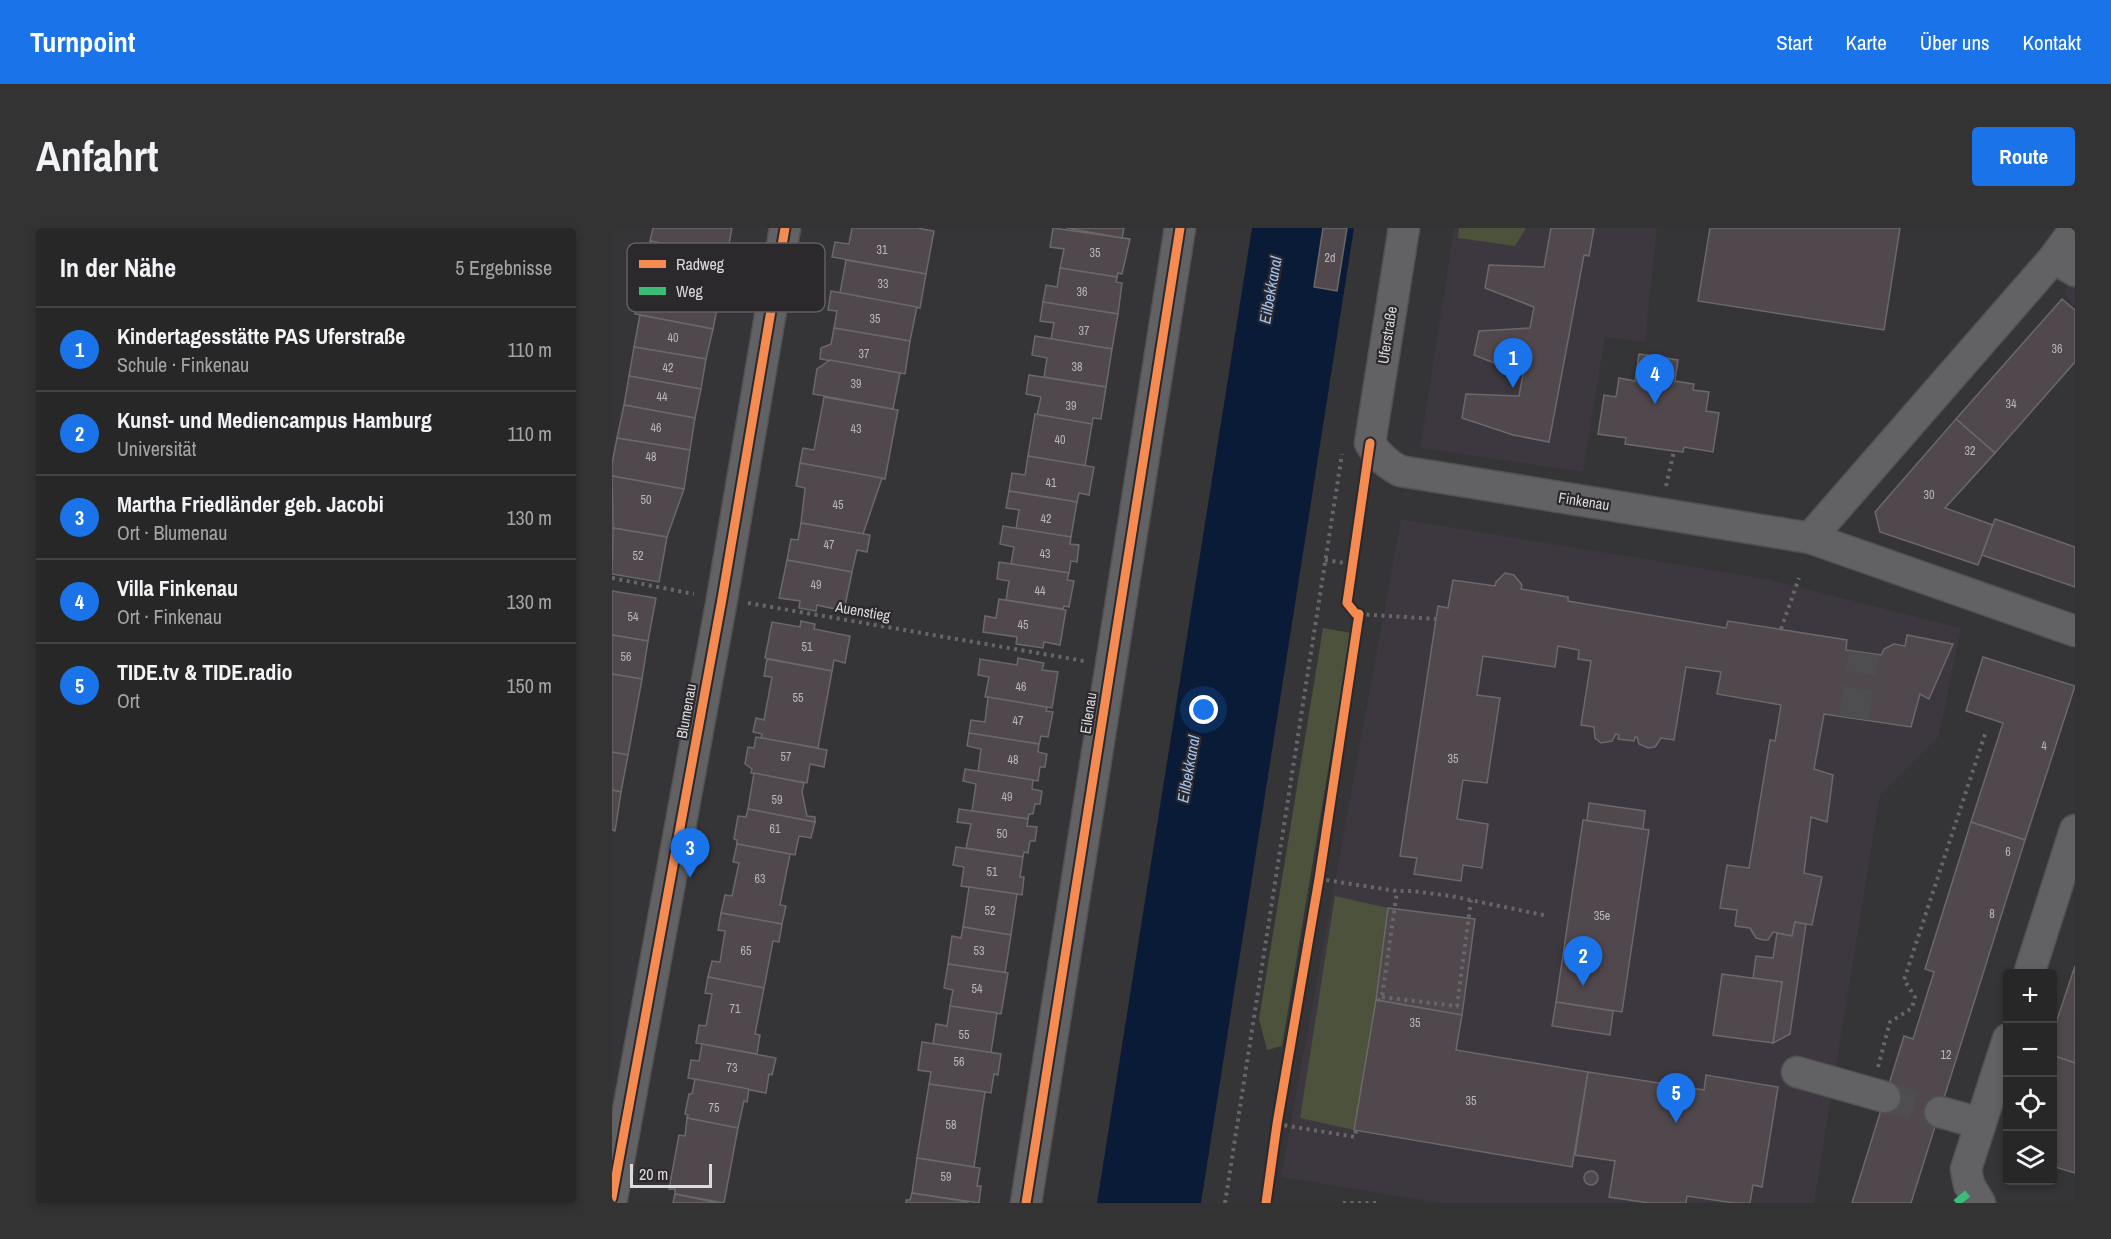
<!DOCTYPE html>
<html lang="de">
<meta charset="utf-8">
<style>
:root{--surface:#282728;--page:#343334;--text:#f1f3f6;--muted:#a5a5a8;--line:#444445;--accent:#1a73e8}
body{margin:0;font-family:"Archivo Narrow",sans-serif;background:var(--page);color:var(--text)}
.controls{position:absolute;right:18px;bottom:18px;display:grid;overflow:hidden;border-radius:6px;box-shadow:0 3px 9px #0003}
.controls button{width:54px;height:54px;display:grid;place-items:center;padding:0;border:0;border-bottom:2px solid var(--line);background:var(--surface);color:var(--text);font:30px sans-serif}
.scale{position:absolute;left:18px;bottom:15px;width:82px;box-sizing:border-box;padding-left:6px;border:3px solid #dcdadd;border-top:0;font-size:16px;line-height:21px;white-space:nowrap;color:#dcdadd;-webkit-text-stroke:4px #2c292d;paint-order:stroke}
.you{position:absolute;left:592px;top:482px;width:21px;height:21px;margin:-15px;border:4px solid #fff;border-radius:50%;background:#1a73e8;box-shadow:0 0 0 9px #1a73e833}
.badge{display:grid;place-items:center;width:39px;height:39px;border-radius:50%;background:var(--accent);color:#fff;font-size:20px;font-weight:700}
.pin{position:absolute;translate:-50% -50px;filter:drop-shadow(0 2px 3px #0008)}
.pin::after{content:'';position:absolute;top:32px;width:21px;height:18px;background:inherit;clip-path:polygon(0 0,100% 0,50% 100%)}
.list{margin:0;padding:0;list-style:none}
h2{display:flex;justify-content:space-between;align-items:center;height:78px;margin:0;padding:0 24px;font-size:26px}
h2 small{font-size:20px;font-weight:400;color:var(--muted)}
.list li{display:grid;grid-template-columns:39px 1fr auto;gap:18px;align-items:center;box-sizing:border-box;height:84px;padding:0 24px;border-top:2px solid var(--line)}
.list b{display:block;font-size:22px;white-space:nowrap}
.list p{margin:0;font-size:20px;white-space:nowrap;color:var(--muted)}
.list em{font-size:20px;font-style:normal;color:var(--muted)}
.icon{flex:none;width:33px;height:33px;fill:none;stroke:currentColor;stroke-width:2;stroke-linecap:round;stroke-linejoin:round}
.map{position:relative;flex:none;width:1463px;height:975px;overflow:hidden;border-radius:6px}
header{display:flex;align-items:center;gap:36px;box-sizing:border-box;height:84px;padding:0 30px;background:var(--accent);color:#fff}
header strong{font-size:28px}
nav{display:flex;gap:33px;margin-inline-start:auto;font-size:21px}
.intro{display:flex;align-items:center;justify-content:space-between;box-sizing:border-box;height:144px;padding:0 36px}
h1{margin:0;font-size:42px}
.button{padding:15px 27px;border-radius:6px;background:var(--accent);color:#fff;font-size:21px;font-weight:700}
main{display:flex;gap:36px;padding:0 36px}
aside{flex:1;background:var(--surface);border-radius:6px;box-shadow:0 3px 9px #0003}
.map>svg:first-child{display:block}
</style>
<header>
<strong>Turnpoint</strong>
<nav><a>Start</a><a>Karte</a><a>Über uns</a><a>Kontakt</a></nav>
</header>
<div class="intro"><h1>Anfahrt</h1><a class="button">Route</a></div>
<main>
<aside>
<h2>In der Nähe<small>5 Ergebnisse</small></h2>
<ul class="list">
<li><span class="badge">1</span><div><b>Kindertagesstätte PAS Uferstraße</b><p>Schule · Finkenau</p></div><em>110 m</em></li>
<li><span class="badge">2</span><div><b>Kunst- und Mediencampus Hamburg</b><p>Universität</p></div><em>110 m</em></li>
<li><span class="badge">3</span><div><b>Martha Friedländer geb. Jacobi</b><p>Ort · Blumenau</p></div><em>130 m</em></li>
<li><span class="badge">4</span><div><b>Villa Finkenau</b><p>Ort · Finkenau</p></div><em>130 m</em></li>
<li><span class="badge">5</span><div><b>TIDE.tv &amp; TIDE.radio</b><p>Ort</p></div><em>150 m</em></li>
</ul>
</aside>
<div class="map">
<svg width="1463" height="975" viewBox="0 0 1463 975">
<rect width="100%" height="100%" fill="#353436"/>
<g fill="#3d373f">
<path d="M842 0H1045L1033 114 993 109 971 244 808 220Z"/>
<path d="M1463 26V77L1453 67Z"/>
<path d="M789 291 1155 351 1349 400 1327 508 1268 567 1202 975H829L669 949Z"/>
</g>
<g fill="#4d523c">
<path d="M847 0H914L903 18 846 10Z"/>
<path d="M711 400 739 405 670 818 655 822 647 791Z"/>
<path d="M723 668 776 680 764 772 742 902 688 890Z"/>
</g>
<path fill="#091b37" d="M640 0H742L589 975H485Z"/>
<g fill="#51484d" stroke="#6a696a" stroke-width="1.5">
<path d="M41 0H120L115 27 38 13Z"/>
<path d="M240 0H305L322 3 314 46 220 29 223 14 237 16Z"/>
<path d="M441 0 518 11 510 46 506 45 505 49 448 40 452 21 438 19Z"/>
<path d="M454 0H512L510 10Z"/>
<path d="M711 0H735L725 63 702 59Z"/>
<path d="M939 0H982L977 28 972 27 937 214 901 207 850 190 854 166 907 168 911 146 862 127 867 103 918 100 922 79 873 60 877 37 932 39Z"/>
<path d="M1098 0H1288L1272 102 1086 73Z"/>
<path d="M38 13 115 27 108 65 31 50Z"/>
<path d="M234 32 314 46 308 80 228 65Z"/>
<path d="M448 40 505 49 504 54 510 55 506 86 431 74 434 57 445 59Z"/>
<path d="M31 50 108 65 101 101 23 86Z"/>
<path d="M219 63 305 79 298 113 222 100 225 83 216 82Z"/>
<path d="M1450 71 1463 82V134L1383 225 1344 191Z"/>
<path d="M431 74 506 86 500 121 439 111 442 95 428 93Z"/>
<path d="M28 87 101 101 94 131 22 119Z"/>
<path d="M222 100 298 113 293 146 208 131 209 120 219 116Z"/>
<path d="M423 108 500 121 494 159 432 149 435 130 420 127Z"/>
<path d="M22 119 94 131 89 161 17 148Z"/>
<path d="M1027 126 1066 132 1063 153 1082 156 1081 162 1097 164 1094 183 1107 185 1101 224 1072 219 1071 224 1062 223 1013 216 1014 210 986 206 992 167 1004 169 1007 150 1023 153Z"/>
<path d="M218 132 288 145 281 181 201 166 205 141Z"/>
<path d="M417 147 494 159 489 191 481 190 480 196 425 187 429 169 414 166Z"/>
<path d="M17 148 89 161 83 190 12 177Z"/>
<path d="M212 169 286 182 273 251 188 235 191 220 202 222Z"/>
<path d="M12 177 83 190 78 222 5 210Z"/>
<path d="M423 186 480 196 473 238 416 228Z"/>
<path d="M1344 191 1383 225 1333 280 1381 297 1366 337 1268 304 1263 284Z"/>
<path d="M5 210 78 222 72 261 0 248V236Z"/>
<path d="M416 228 482 239 477 267 467 265 465 274 397 263 400 245 413 247Z"/>
<path d="M188 235 270 250 251 306 189 295 193 260 184 258Z"/>
<path d="M0 248 72 261 55 309 1 300Z"/>
<path d="M397 263 465 274 459 309 404 301 407 282 394 280Z"/>
<path d="M1383 291 1463 319V359L1370 327Z"/>
<path d="M189 295 258 307 255 324 245 322 240 344 175 332 179 311 186 312Z"/>
<path d="M391 298 459 309 458 316 467 317 465 334 459 333 457 345 399 336 402 319 388 316Z"/>
<path d="M1 300 55 309 47 354 0 346Z"/>
<path d="M175 332 240 344 232 383 205 377 204 383 187 380 188 373 167 370Z"/>
<path d="M387 334 457 345 455 352 462 353 457 379 452 378 451 381 394 372 397 353 385 351Z"/>
<path d="M893 345 902 347 910 357 909 361 956 369V373L1114 400 1116 393 1235 412 1234 422 1269 427 1272 421 1282 416 1293 418 1295 407 1341 416 1317 471 1308 466 1299 499 1212 486 1202 541 1221 547 1215 594 1199 589 1192 645 1210 649 1200 697 1183 694 1180 708 1161 704 1156 712H1152L1144 710 1138 700 1123 698 1125 682 1108 680 1115 637 1137 640 1158 512 1163 513 1169 477 1105 466 1109 444 1074 439 1062 512 1049 510 1043 519 1036 520 1027 516 1025 509H1023L1022 513 1006 511 1007 507 1004 506 1000 513 989 515 983 510 982 499 969 497 979 433 966 431 967 422 946 418 943 439 871 428 865 467 888 470 875 555 851 552 845 591 876 596 870 640 851 637 849 653 802 646 805 630 788 628 826 378 836 380 841 352 883 358 884 354Z"/>
<path d="M0 363 44 370 36 413 0 407Z"/>
<path d="M387 371 454 382 448 417 432 414 431 420 404 416 405 409 371 404 373 388 384 390Z"/>
<path d="M189 393 203 396 202 401 238 408 233 435 222 432 220 443 153 430 160 394 188 399Z"/>
<path d="M0 407 36 413 30 451 0 446Z"/>
<path d="M1371 429 1463 458 1413 612 1359 594 1391 495 1354 483Z"/>
<path d="M406 430 432 435 430 442 446 444 440 480 373 469 377 449 366 447 368 431 405 437Z"/>
<path d="M155 431 220 443 206 520 149 510 150 506 141 504 144 490 152 492 160 449 152 448Z"/>
<path d="M0 446 30 451 16 527 0 524Z"/>
<path d="M376 469 435 479 434 483 441 484 436 509 429 508 427 516 357 505 359 492 373 494Z"/>
<path d="M357 505 427 516 426 524 435 526 433 539H428L426 553 366 544 369 521 355 518Z"/>
<path d="M144 509 215 522 212 539 198 536 195 555 139 545 140 541 133 536 136 519 142 520Z"/>
<path d="M0 524 16 527 9 564 0 562Z"/>
<path d="M353 541 421 552 420 561 430 563 428 576H423L421 586H417L416 591 360 583 364 556 351 553Z"/>
<path d="M142 545 192 555 190 564 195 588 203 589V594L136 581Z"/>
<path d="M0 562 9 564 3 603 0 602Z"/>
<path d="M977 575 1033 583 1031 601 975 593Z"/>
<path d="M136 581 203 594 199 610 187 608 183 627 125 616V612L122 611 126 588 134 589Z"/>
<path d="M347 581 416 591 415 598 425 599 423 613H418L416 625 412 624 411 629 354 620 359 596 345 594Z"/>
<path d="M971 592 1037 602 1010 784 944 774Z"/>
<path d="M1359 594 1413 612 1299 975H1240L1292 808 1301 811 1322 744 1313 741Z"/>
<path d="M125 616 178 626 168 677 174 678 170 696 109 685 113 667 120 668 127 635 121 634Z"/>
<path d="M344 619 411 629 408 649H412L410 667 349 658 352 639 341 637Z"/>
<path d="M357 659 405 666 399 707 351 699Z"/>
<path d="M776 680 863 691 850 787 764 772Z"/>
<path d="M109 685 170 696 167 714 161 713 152 760 96 749 100 733 108 734 113 703 106 702Z"/>
<path d="M1183 694 1194 696 1178 806 1161 815 1170 754 1141 750 1144 728 1161 730 1165 705 1180 708Z"/>
<path d="M351 699 399 707 393 745 336 736 340 708 349 710Z"/>
<path d="M336 736 396 745 389 786 338 778 341 762 332 760Z"/>
<path d="M1463 738V835L1440 827V807Z"/>
<path d="M1110 746 1170 754 1161 815 1101 807Z"/>
<path d="M96 749 152 760 143 806 148 807 145 826 84 815 87 797 94 798 100 766 93 765Z"/>
<path d="M764 772 850 787 844 822 976 844 960 939 742 902Z"/>
<path d="M944 774 1001 783 998 807 940 798Z"/>
<path d="M338 778 385 785 379 825 321 816 324 796 335 798Z"/>
<path d="M310 814 389 826 386 847 382 846 379 865 317 856 319 844 306 842Z"/>
<path d="M90 816 164 830 160 847 157 846 154 865 76 850 79 832 87 833Z"/>
<path d="M1440 827 1463 835V945L1440 938Z"/>
<path d="M976 844 1092 862 1094 847 1166 859 1150 959 1141 957 1138 975H1122L1075 968 1074 975H1037L997 969 1003 933 963 927Z"/>
<path d="M83 851 137 861 135 874 132 873 126 900 75 890 76 887 73 886 77 866H80Z"/>
<path d="M317 856 373 864 362 939 305 930Z"/>
<path d="M75 890 126 900 112 975 63 966V961H57L67 907 73 908Z"/>
<path d="M305 930 368 940 365 958H369L367 975 300 965Z"/>
<circle cx="979" cy="950" r="7"/>
<path d="M300 965 356 974V975H294V972H298Z"/>
<path d="M63 966 106 975H61Z"/>
</g>
<g fill="none" stroke-linecap="round" stroke-linejoin="round">
<g stroke="#4e4d4f" stroke-width="30" stroke-dasharray="30 15" stroke-linecap="butt">
<path d="M1242 490 1252 425"/>
<path d="M1273 869 1328 884"/>
</g>
<defs>
<g id="minor">
<path d="M792 0 758 215C765 227 775 236 788 243L1198 310 1463 403"/>
<path d="M1442 30 1463 1"/>
<path d="M1198 310 1442 30 1463 43"/>
<path d="M1417 746 1463 602"/>
<path d="M1185 844 1273 869"/>
<path d="M1328 884 1368 895"/>
<path d="M0 970 110 371 173 0"/>
<path d="M414 975 568 0"/>
<path d="M1368 975 1357 957 1354 941 1396 811"/>
</g>
</defs>
<use href="#minor" stroke="#535253" stroke-width="33"/>
<g stroke="#676668" stroke-width="4" stroke-dasharray="3 4.5" stroke-linecap="butt">
<path d="M1054 258 1062 223"/>
<path d="M713 332 740 336"/>
<path d="M0 350 82 366"/>
<path d="M136 375 472 433"/>
<path d="M747 386 824 391"/>
<path d="M1169 401 1187 350"/>
<path d="M707 651 785 663H800L839 668 936 688"/>
<path d="M770 769 845 778 859 672"/>
<path d="M766 773 770 769 785 663"/>
<path d="M1266 839 1278 794 1300 780 1303 769 1292 752 1373 506"/>
<path d="M665 896 743 909 744 902"/>
<path d="M613 975 730 226"/>
<path d="M731 975H766"/>
</g>
<use href="#minor" stroke="#626163" stroke-width="30"/>
<path stroke="#3abd76" stroke-width="8" stroke-dasharray="15 8" stroke-linecap="butt" d="M1344 975 1359 963"/>
<defs>
<g id="cycleway">
<path d="M0 970 110 371 173 0"/>
<path d="M414 975 568 0"/>
<path d="M654 975 665 896 707 651 747 386H744L735 375 758 215"/>
</g>
</defs>
<use href="#cycleway" stroke="#2c292d" stroke-width="13"/>
<use href="#cycleway" stroke="#f68b52" stroke-width="9"/>
</g>
<g text-anchor="middle" dominant-baseline="central" stroke-width="4.5" stroke-linejoin="round" paint-order="stroke">
<g font-size="12" fill="#b9b6b9">
<text x="270" y="22">31</text>
<text x="483" y="25">35</text>
<text x="718" y="30">2d</text>
<text x="271" y="56">33</text>
<text x="470" y="64">36</text>
<text x="263" y="91">35</text>
<text x="472" y="103">37</text>
<text x="61" y="110">40</text>
<text x="1445" y="121">36</text>
<text x="252" y="126">37</text>
<text x="465" y="139">38</text>
<text x="56" y="140">42</text>
<text x="244" y="156">39</text>
<text x="50" y="169">44</text>
<text x="1399" y="176">34</text>
<text x="459" y="178">39</text>
<text x="44" y="200">46</text>
<text x="244" y="201">43</text>
<text x="448" y="212">40</text>
<text x="1358" y="223">32</text>
<text x="39" y="229">48</text>
<text x="439" y="255">41</text>
<text x="1317" y="267">30</text>
<text x="34" y="272">50</text>
<text x="226" y="277">45</text>
<text x="434" y="291">42</text>
<text x="217" y="317">47</text>
<text x="433" y="326">43</text>
<text x="26" y="328">52</text>
<text x="204" y="357">49</text>
<text x="428" y="363">44</text>
<text x="21" y="389">54</text>
<text x="411" y="397">45</text>
<text x="195" y="419">51</text>
<text x="14" y="429">56</text>
<text x="409" y="459">46</text>
<text x="186" y="470">55</text>
<text x="406" y="493">47</text>
<text x="1432" y="518">4</text>
<text x="174" y="529">57</text>
<text x="841" y="531">35</text>
<text x="401" y="532">48</text>
<text x="395" y="569">49</text>
<text x="165" y="572">59</text>
<text x="163" y="601">61</text>
<text x="390" y="606">50</text>
<text x="1396" y="624">6</text>
<text x="380" y="644">51</text>
<text x="148" y="651">63</text>
<text x="378" y="683">52</text>
<text x="1380" y="686">8</text>
<text x="990" y="688">35e</text>
<text x="134" y="723">65</text>
<text x="367" y="723">53</text>
<text x="365" y="761">54</text>
<text x="123" y="781">71</text>
<text x="803" y="795">35</text>
<text x="352" y="807">55</text>
<text x="1334" y="827">12</text>
<text x="347" y="834">56</text>
<text x="120" y="840">73</text>
<text x="859" y="873">35</text>
<text x="102" y="880">75</text>
<text x="339" y="897">58</text>
<text x="334" y="949">59</text>
</g>
<g font-size="15" fill="#dcdadd" stroke="#2c292d">
<text transform="translate(775 107) rotate(-81)">Uferstraße</text>
<text transform="translate(972 273) rotate(9)">Finkenau</text>
<text transform="translate(251 383) rotate(10)">Auenstieg</text>
<text transform="translate(74 483) rotate(-80)">Blumenau</text>
<text transform="translate(476 485) rotate(-81)">Eilenau</text>
</g>
<g font-size="16" font-style="italic" fill="#a3c3f3" stroke="#2c292d">
<text transform="translate(658 62) rotate(-80)">Eilbekkanal</text>
<text transform="translate(576 541) rotate(-80)">Eilbekkanal</text>
</g>
</g>
<rect x="15" y="15" width="198" height="69" rx="9" fill="#2c292d" stroke="#615e62" stroke-width="1.5"/>
<rect x="27" y="32" width="27" height="8" fill="#f68b52"/>
<rect x="27" y="59" width="27" height="8" fill="#3abd76"/>
<g font-size="16" fill="#dcdadd">
<text x="64" y="42">Radweg</text>
<text x="64" y="69">Weg</text>
</g>
</svg>
<div class="controls">
<button>+</button>
<button>−</button>
<button><svg class="icon" aria-label="locate" viewBox="0 0 24 24"><circle cx="12" cy="12" r="6"/><path d="M12 2v4M12 18v4M2 12h4M18 12h4"/></svg></button>
<button><svg class="icon" aria-label="layers" viewBox="0 0 24 24"><path d="M12 4l9 5-9 5-9-5zM3 14l9 5 9-5"/></svg></button>
</div>
<div class="scale">20 m</div>
<div class="you"></div>
<div class="pin badge" style="left:901px;top:160px">1</div>
<div class="pin badge" style="left:971px;top:758px">2</div>
<div class="pin badge" style="left:78px;top:650px">3</div>
<div class="pin badge" style="left:1043px;top:176px">4</div>
<div class="pin badge" style="left:1064px;top:895px">5</div>
</div>
</main>
